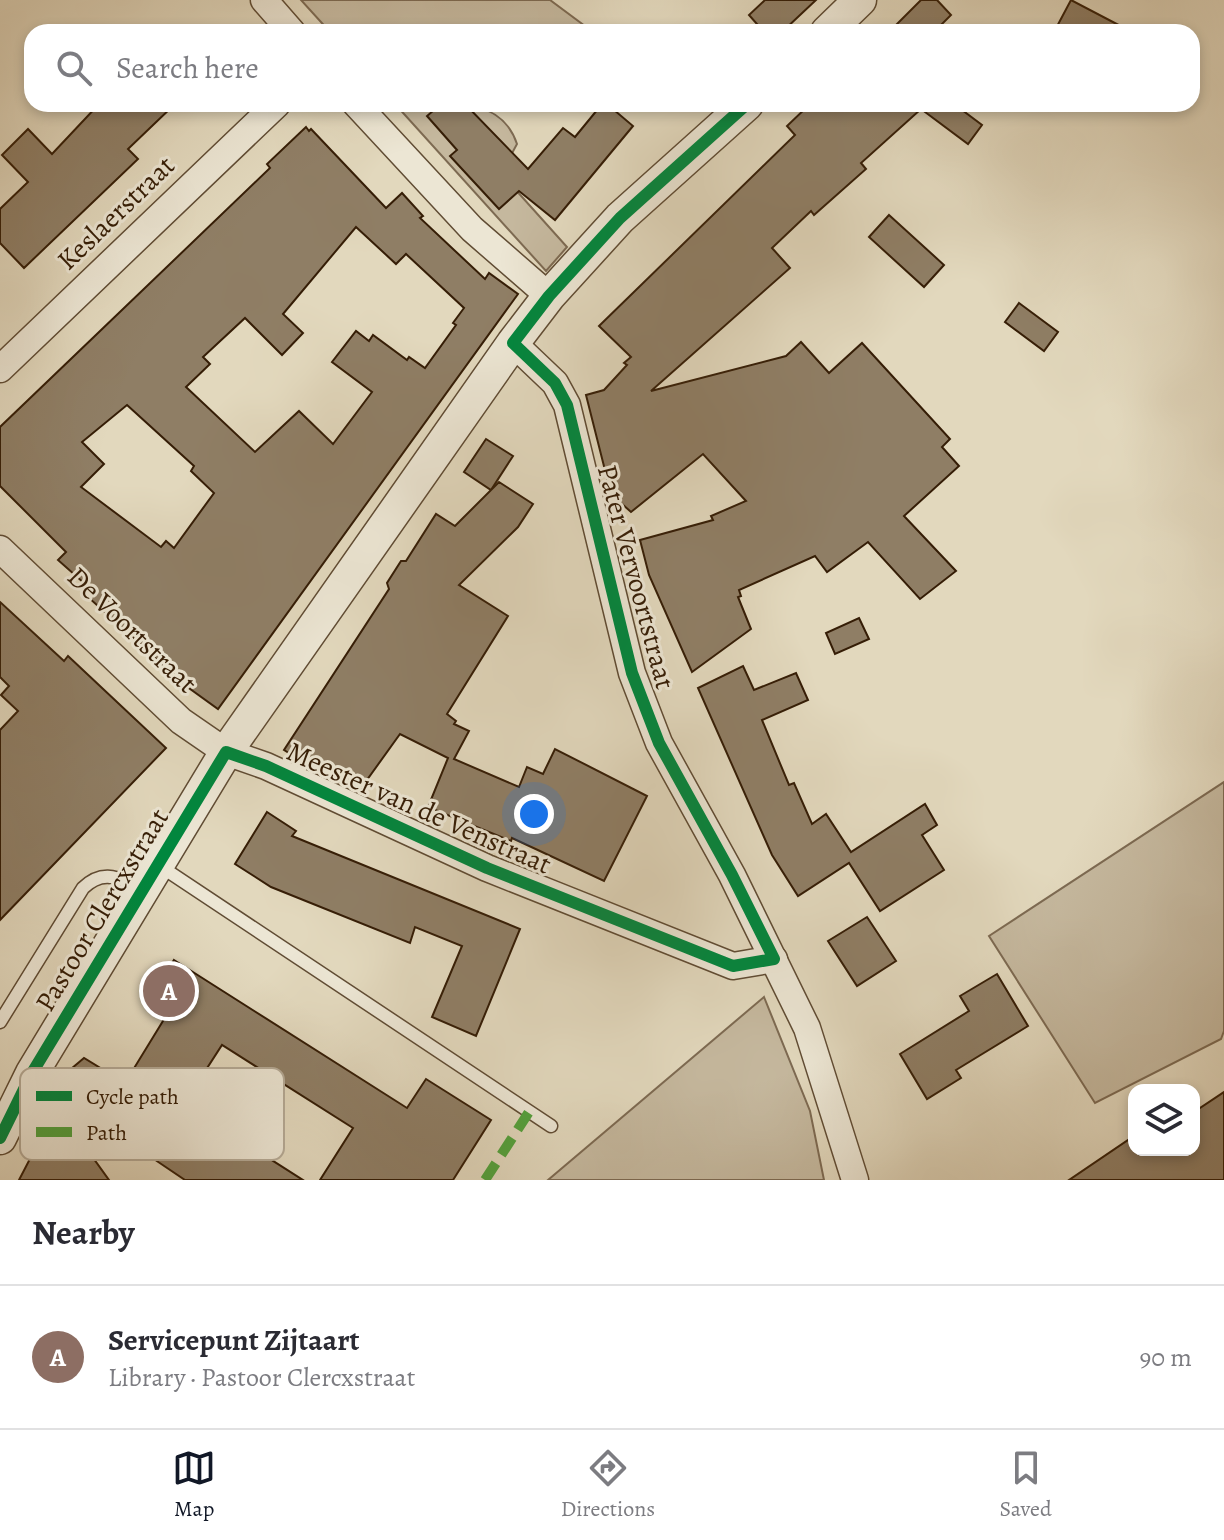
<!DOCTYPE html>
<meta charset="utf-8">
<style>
:root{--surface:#fff;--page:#f2f2f3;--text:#2b2b33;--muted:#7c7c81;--line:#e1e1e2;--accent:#111827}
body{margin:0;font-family:Alegreya,serif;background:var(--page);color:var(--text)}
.controls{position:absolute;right:24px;bottom:24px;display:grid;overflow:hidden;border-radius:16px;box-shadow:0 4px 12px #0003}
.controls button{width:72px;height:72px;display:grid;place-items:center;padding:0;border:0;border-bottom:2px solid var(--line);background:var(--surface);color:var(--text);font:40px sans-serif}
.you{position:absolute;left:534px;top:814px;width:28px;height:28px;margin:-20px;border:6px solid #fff;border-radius:50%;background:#1a73e8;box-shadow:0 0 0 12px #1a73e833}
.badge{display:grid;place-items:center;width:52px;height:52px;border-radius:50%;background:var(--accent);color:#fff;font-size:26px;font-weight:700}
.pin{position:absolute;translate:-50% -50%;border:4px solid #fff;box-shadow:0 2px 8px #0006}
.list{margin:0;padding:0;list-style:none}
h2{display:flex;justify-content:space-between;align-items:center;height:104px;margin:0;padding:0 32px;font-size:34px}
h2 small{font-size:26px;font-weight:400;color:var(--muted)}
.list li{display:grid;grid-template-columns:52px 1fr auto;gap:24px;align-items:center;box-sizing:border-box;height:144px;padding:0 32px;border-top:2px solid var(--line)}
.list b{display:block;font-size:30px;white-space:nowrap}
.list p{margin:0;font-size:26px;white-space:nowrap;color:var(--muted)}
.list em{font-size:26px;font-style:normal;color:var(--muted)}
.icon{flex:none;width:44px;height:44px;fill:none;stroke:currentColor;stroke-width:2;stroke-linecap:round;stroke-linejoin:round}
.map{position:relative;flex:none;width:1224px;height:1180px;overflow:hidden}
.search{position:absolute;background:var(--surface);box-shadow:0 4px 12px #0003;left:24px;right:24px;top:24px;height:88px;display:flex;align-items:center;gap:20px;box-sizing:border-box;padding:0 28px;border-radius:24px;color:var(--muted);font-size:30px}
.sheet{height:248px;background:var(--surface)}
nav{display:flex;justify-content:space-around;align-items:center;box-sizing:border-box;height:112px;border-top:2px solid var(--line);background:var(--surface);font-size:22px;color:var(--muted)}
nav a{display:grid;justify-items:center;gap:4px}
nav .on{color:var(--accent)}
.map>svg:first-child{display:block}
</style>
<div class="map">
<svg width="1224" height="1180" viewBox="0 0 1224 1180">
<rect width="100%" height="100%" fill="#e2d8bd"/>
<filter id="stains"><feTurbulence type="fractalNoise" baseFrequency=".0025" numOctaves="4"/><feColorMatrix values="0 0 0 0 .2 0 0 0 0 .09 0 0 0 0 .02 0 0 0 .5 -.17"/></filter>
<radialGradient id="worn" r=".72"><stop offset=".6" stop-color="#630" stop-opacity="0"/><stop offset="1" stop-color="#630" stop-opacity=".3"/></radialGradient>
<g fill="#c5b89e" stroke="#7d6a52" stroke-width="2">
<path d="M301 0H550L593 32H520L511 29 497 32H330Z"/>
<path d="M395 104C439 104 500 92 517 144L510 157 514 188 567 247 546 271Z"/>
<path d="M1224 782V1031L1221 1039 1095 1103 989 936Z"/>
<path d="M764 997 810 1111 824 1180H548Z"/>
</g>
<g fill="#8f7e65" stroke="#351d06" stroke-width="2" fill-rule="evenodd">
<path d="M765 0H816L782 32H764L749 15Z"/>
<path d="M921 0H937L951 15 934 32H889Z"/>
<path d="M1071 0 1132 32H1054Z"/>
<path d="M99 104H175L128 149 138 159 24 268 0 243V209L28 182 2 155 28 129 52 154Z"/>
<path d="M441 104H465L528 169 563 128 575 137 602 104H607L633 126 555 220 519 191 499 209 450 156 457 150 427 116Z"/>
<path d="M810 104H954L982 125 968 144 921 109 861 163 866 169 814 215 811 211 772 248 790 268 651 391 786 356 801 342 829 373 862 343 950 439 942 447 959 466 904 516 956 571 920 599 868 542 827 572 815 556 739 590 741 596 738 597 751 629 692 672 649 575 640 540 713 520 711 516 746 501 703 454 631 512 611 494 586 395 604 390 627 365 624 363 631 357 599 326 795 135 787 126Z"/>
<path d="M306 127 309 131 311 129 386 208 402 193 423 216 420 218 485 279 489 273 518 294 218 709 186 686 88 597 93 591 58 560 66 552 0 486V427L270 168 267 164ZM356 227 396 264 406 254 464 308 453 323 456 325 425 368 409 357 407 360 373 335 369 341 356 331 332 362 372 392 333 444 299 411 255 452 186 387 210 364 203 357 245 318 282 355 303 333 283 314ZM127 405 194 466 191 471 214 493 174 548 166 541 161 547 81 487 104 464 82 442Z"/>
<path d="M889 215 944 265 924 287 869 237Z"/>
<path d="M1019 303 1058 332 1044 351 1005 322Z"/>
<path d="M486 439 513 456 491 490 464 472Z"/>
<path d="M499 482 533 504 518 527 459 585 508 616 447 714 456 721 454 724 469 731 454 759 519 787 527 767 543 774 555 749 647 796 604 881 512 838 511 841 428 807 448 758 400 734 359 791 323 774 284 750 389 589 387 583 401 561H406L436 514 455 526Z"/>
<path d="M0 602 64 661 68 656 166 748 0 920V730L18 711 1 695 9 686 0 677Z"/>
<path d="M859 618 869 639 835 654 826 633Z"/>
<path d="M743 666 754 690 796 673 808 700 762 720 789 785 794 783 812 824 826 814 851 852 925 804 937 825 922 835 944 870 880 911 849 863 798 896 772 855 698 688Z"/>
<path d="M267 812 296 831 292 836 520 929 476 1036 432 1017 462 946 415 927 410 943 271 887 235 864Z"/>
<path d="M867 917 896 961 857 986 828 941Z"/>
<path d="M174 960 407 1108 426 1079 491 1120 453 1180H320L353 1128 222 1045 184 1104 303 1180H185L142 1151 137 1158 59 1108 65 1074 84 1058 125 1083 174 1003 154 991Z"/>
<path d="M997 974 1028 1026 956 1070 961 1078 927 1099 900 1054 969 1011 960 996Z"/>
<path d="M1224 1092V1180H1069L1134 1136V1150H1194V1112Z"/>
<path d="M58 1109 109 1180H19L47 1126 55 1130Z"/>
</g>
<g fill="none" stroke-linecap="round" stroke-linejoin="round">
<defs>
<g id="service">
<path d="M160 866 551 1126"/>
<path d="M0 1022 83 888C104 868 119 879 143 888"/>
</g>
<g id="minor">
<path d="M264 0 292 32"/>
<path d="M356 104 472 229 549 296"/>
<path d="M513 343 555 383 567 405 632 673 659 743 732 875 807 1028 855 1180"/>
<path d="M0 369 277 104"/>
<path d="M0 549 181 721 226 752 266 766 487 868 733 966 774 959"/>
</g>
<g id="tertiary">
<path d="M827 32 860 0"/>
<path d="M0 1138 32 1073 226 752 513 343 549 296 620 218 747 104"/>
</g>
</defs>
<use href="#service" stroke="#604c34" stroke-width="15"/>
<use href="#minor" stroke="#604c34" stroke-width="29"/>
<use href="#tertiary" stroke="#604c34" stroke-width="35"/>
<use href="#service" stroke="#ece6d4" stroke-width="12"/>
<use href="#minor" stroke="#ece6d4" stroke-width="26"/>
<use href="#tertiary" stroke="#ece6d4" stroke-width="32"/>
<path stroke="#53a23d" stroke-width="10" stroke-dasharray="20 10" stroke-linecap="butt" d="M485 1180 529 1112"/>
<defs>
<path id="cycleway" d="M0 1138 32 1073 226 752 266 766 487 868 733 966 774 959 732 875 659 743 632 673 567 405 555 383 513 343 549 296 620 218 747 104"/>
</defs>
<use href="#cycleway" stroke="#ece6d4" stroke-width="17"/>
<use href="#cycleway" stroke="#00873e" stroke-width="12"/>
</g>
<g text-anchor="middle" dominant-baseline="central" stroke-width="6" stroke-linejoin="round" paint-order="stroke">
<g font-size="28" fill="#351d06" stroke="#ece6d4">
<text transform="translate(116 213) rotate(-44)">Keslaerstraat</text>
<text transform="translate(636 577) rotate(75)">Pater Vervoortstraat</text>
<text transform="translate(132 630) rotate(44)">De Voortstraat</text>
<text transform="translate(419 808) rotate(24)">Meester van de Venstraat</text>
<text transform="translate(102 910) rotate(-59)">Pastoor Clercxstraat</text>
</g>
</g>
<rect x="20" y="1068" width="264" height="92" rx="12" fill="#ece6d4" stroke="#b5aa96" stroke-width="2"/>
<rect x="36" y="1091" width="36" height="10" fill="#00873e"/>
<rect x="36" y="1127" width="36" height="10" fill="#53a23d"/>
<g font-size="22" fill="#351d06">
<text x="86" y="1104">Cycle path</text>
<text x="86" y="1140">Path</text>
</g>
<rect width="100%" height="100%" filter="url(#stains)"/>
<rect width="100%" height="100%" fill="url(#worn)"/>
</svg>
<div class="controls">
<button><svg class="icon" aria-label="layers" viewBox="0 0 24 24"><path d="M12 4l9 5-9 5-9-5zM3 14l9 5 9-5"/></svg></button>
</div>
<div class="you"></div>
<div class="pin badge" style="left:169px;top:991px;background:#8d6e63">A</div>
<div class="search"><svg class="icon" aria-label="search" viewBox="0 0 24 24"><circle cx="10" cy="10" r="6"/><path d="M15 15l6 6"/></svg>Search here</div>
</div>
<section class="sheet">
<h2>Nearby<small></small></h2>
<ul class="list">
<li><span class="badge" style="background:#8d6e63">A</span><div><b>Servicepunt Zijtaart</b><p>Library · Pastoor Clercxstraat</p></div><em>90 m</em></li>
</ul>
</section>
<nav>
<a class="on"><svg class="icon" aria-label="map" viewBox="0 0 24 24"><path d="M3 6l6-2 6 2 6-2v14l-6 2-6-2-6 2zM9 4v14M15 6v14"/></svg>Map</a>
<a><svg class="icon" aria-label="directions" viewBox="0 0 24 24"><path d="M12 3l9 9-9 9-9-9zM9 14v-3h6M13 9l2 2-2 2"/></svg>Directions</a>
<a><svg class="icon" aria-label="saved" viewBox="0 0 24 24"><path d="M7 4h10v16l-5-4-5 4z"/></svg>Saved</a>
</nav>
